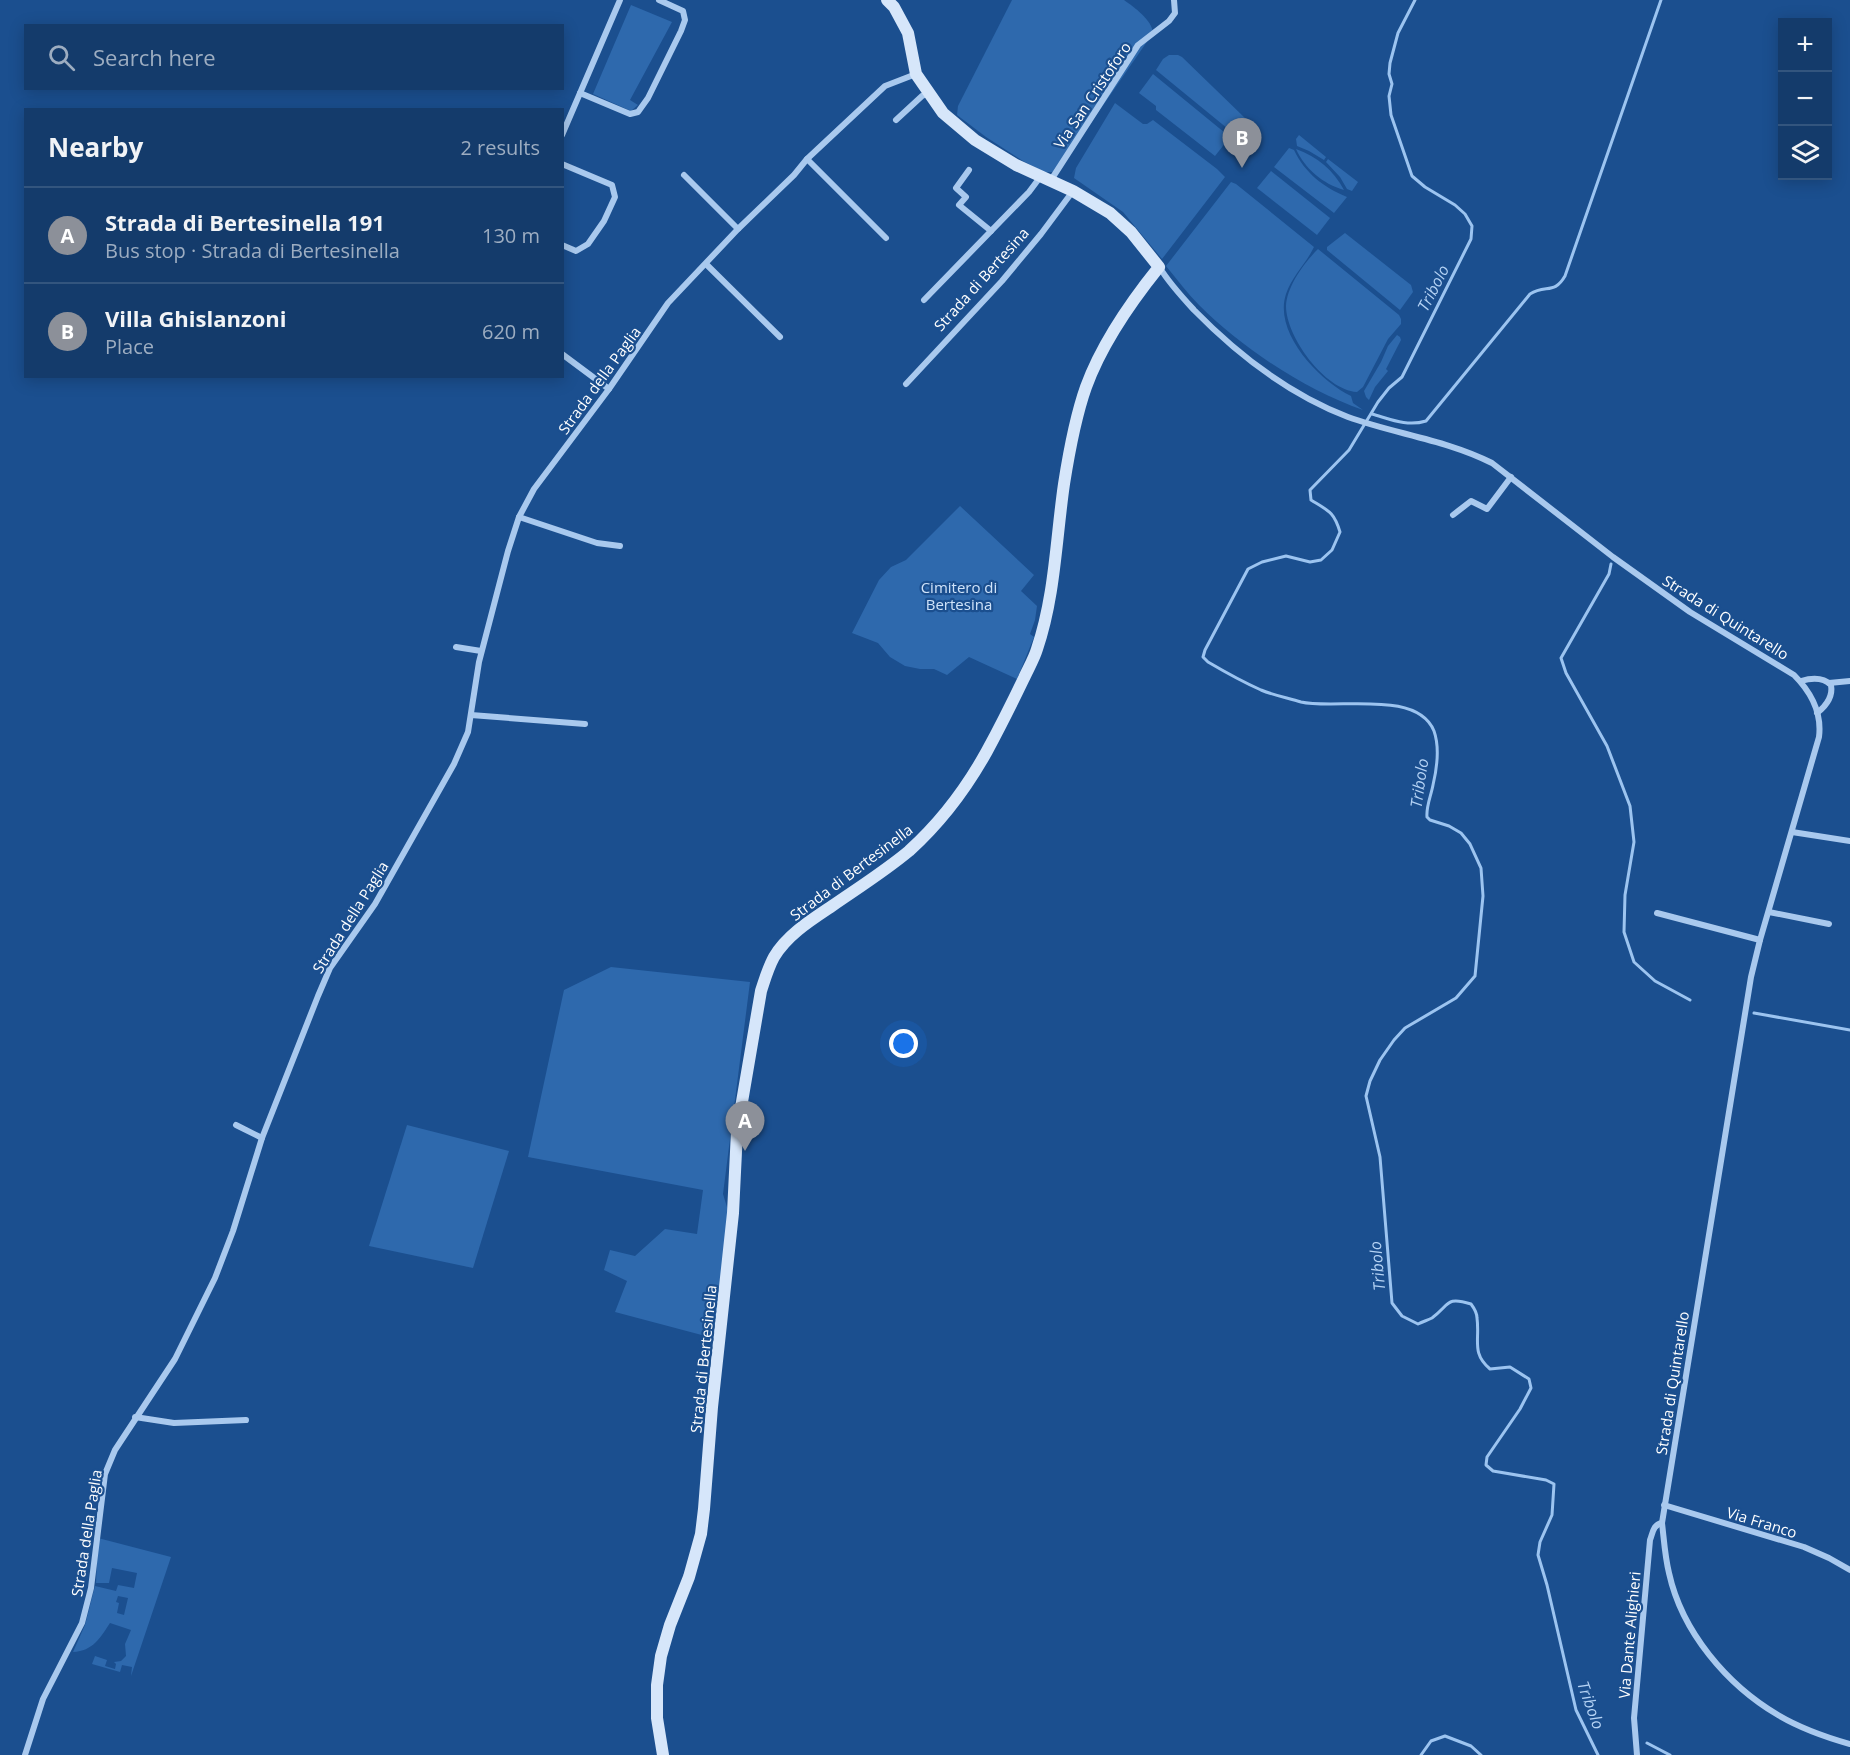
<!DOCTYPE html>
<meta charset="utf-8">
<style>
:root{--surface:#143b6b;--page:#214673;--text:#f1f3f6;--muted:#9dadc1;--line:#33557e;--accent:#8c9099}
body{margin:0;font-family:"Open Sans",sans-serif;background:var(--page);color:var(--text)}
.controls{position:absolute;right:18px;top:18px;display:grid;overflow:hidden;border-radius:0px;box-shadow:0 3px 15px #0003}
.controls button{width:54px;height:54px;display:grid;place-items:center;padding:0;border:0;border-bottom:2px solid var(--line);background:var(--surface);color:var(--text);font:30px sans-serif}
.you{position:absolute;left:904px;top:1044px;width:21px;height:21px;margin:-15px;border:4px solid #fff;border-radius:50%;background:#1a73e8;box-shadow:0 0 0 9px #1a73e833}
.badge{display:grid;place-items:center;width:39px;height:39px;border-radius:50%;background:var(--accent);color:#fff;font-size:20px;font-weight:700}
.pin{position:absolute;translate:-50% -50px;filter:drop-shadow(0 2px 3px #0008)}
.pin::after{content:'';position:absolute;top:32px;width:21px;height:18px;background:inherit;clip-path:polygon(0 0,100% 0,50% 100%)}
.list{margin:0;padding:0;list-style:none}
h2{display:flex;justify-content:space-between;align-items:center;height:78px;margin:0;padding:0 24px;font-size:26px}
h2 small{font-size:20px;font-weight:400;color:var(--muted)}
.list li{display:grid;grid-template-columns:39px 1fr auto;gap:18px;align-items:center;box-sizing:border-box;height:96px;padding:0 24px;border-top:2px solid var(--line)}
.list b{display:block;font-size:22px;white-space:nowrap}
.list p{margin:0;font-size:20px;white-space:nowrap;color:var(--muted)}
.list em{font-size:20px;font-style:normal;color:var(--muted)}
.icon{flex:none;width:33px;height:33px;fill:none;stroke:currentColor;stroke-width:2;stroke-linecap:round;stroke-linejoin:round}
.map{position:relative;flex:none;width:1850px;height:1755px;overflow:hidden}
.search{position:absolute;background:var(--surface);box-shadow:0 3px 15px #0003;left:24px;top:24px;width:540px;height:66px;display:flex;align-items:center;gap:15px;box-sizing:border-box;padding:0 21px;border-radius:0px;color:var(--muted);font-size:22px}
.panel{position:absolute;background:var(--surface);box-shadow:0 3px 15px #0003;left:24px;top:108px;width:540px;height:270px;border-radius:0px}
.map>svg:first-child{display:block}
</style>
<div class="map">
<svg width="1850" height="1755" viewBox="0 0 1850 1755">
<rect width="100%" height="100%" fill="#1b4f8f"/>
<g fill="#2e69ad" fill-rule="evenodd">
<path d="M1012 0H1124C1134 7 1152 20 1153 33L1057 172H1044L1023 161 986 137 957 115 958 106Z"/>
<path d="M631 5 672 22 630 100 638 105 631 111 593 94Z"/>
<path d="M1169 55H1178L1182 57 1245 118 1233 133 1156 70 1163 59Z"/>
<path d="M1153 74 1230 137 1215 156 1156 110V106L1139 93Z"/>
<path d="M1115 103 1143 124H1147L1153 120 1217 169 1225 177 1162 259 1123 212 1074 178 1076 168Z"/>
<path d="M1299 135 1326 157 1324 160 1309 151 1297 146 1296 139Z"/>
<path d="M1289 148 1294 150C1305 173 1323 187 1347 197L1334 213 1274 167Z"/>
<path d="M1296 149C1318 157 1333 170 1344 190 1323 184 1305 169 1296 149Z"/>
<path d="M1328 159 1358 182 1352 191 1347 189 1340 177 1326 162Z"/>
<path d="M1271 171 1330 218 1317 235 1257 188Z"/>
<path d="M1231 182 1236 184 1314 247C1306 264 1292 276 1286 294 1273 333 1320 381 1351 396L1353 403 1363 410C1305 390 1242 348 1199 305 1187 293 1177 279 1166 266Z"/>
<path d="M1345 233 1411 285 1413 292 1400 310 1327 250V247Z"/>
<path d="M1318 249 1399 315 1401 319V324L1388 339 1363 387 1357 392C1325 390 1286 337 1286 306 1287 286 1304 263 1318 249Z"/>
<path d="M1397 335 1400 337 1401 340 1386 369 1388 371 1375 387 1369 400 1366 397 1364 391 1381 362 1388 346Z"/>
<path d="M960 506 1034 575 1021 591 1037 606 1035 620 1030 634 1034 637 1017 679 969 657 947 675 934 669H920L905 666 890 657 878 643 852 633 879 580 891 567 906 560Z"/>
<path d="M611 967 750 982 723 1194 730 1217 713 1338 615 1312 627 1281 604 1270 610 1250 635 1256 665 1229 697 1234 703 1190 528 1157 564 990Z"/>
<path d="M407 1125 509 1151 473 1268 369 1246Z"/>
<path d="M98 1538 171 1557 131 1676 132 1667 122 1665 120 1672 92 1664 95 1656 107 1660 105 1666 115 1669 116 1664 114 1662 121 1661 126 1656 125 1644 131 1630 110 1623C100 1638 93 1651 73 1652L85 1625 95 1586 116 1591 118 1585 134 1588 137 1573 112 1568 109 1583H96ZM118 1596 128 1598 124 1615 117 1613 119 1603 116 1602Z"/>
</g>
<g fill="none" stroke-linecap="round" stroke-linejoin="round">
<g stroke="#9cc4f0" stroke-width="3">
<path d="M1415 0 1398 33 1390 63 1389 74 1392 84 1389 96 1391 115 1412 176 1425 187 1455 205 1465 214 1472 226 1471 239 1402 377 1389 388 1378 402 1349 450 1310 490 1311 500C1329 511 1334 512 1340 532L1332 550 1321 560 1310 562 1286 556 1262 562 1248 569 1205 650 1203 657 1208 662C1225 672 1243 682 1261 690 1273 695 1288 698 1301 702 1335 710 1417 689 1434 731 1440 748 1437 768 1433 785 1431 796 1426 806 1427 817L1430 820 1449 826 1461 833 1470 844 1481 868 1483 896 1475 976 1456 998 1405 1028 1394 1040 1380 1060 1370 1081 1366 1096 1380 1157 1392 1303 1402 1316 1418 1324C1422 1322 1428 1320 1432 1318 1450 1305 1445 1296 1471 1304 1474 1308 1477 1313 1477 1318 1480 1340 1471 1353 1490 1369L1510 1367 1529 1379 1531 1388 1520 1409 1487 1457 1486 1465 1493 1471 1546 1480 1554 1484 1552 1515 1540 1542 1538 1555 1547 1585 1576 1710 1598 1755"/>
<path d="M1372 414C1390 419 1407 427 1426 421L1530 294C1546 284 1554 295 1565 276L1661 0"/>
<path d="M1611 564 1609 574 1561 658 1566 673 1607 746 1630 806 1634 842 1625 895 1624 932 1634 962 1655 981 1690 1000"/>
<path d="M1754 1013 1850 1030"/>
<path d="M1647 1743 1670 1755"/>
<path d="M1421 1755 1431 1741 1445 1736 1471 1746 1481 1755"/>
</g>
<g stroke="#a9c9ee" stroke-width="6">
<path d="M580 93 630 114 638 112 648 98 681 31 685 20 683 11 659 0"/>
<path d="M896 120 922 96 928 93"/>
<path d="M562 135 620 0"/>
<path d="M807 159 886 238"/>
<path d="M562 164 612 185 615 197 604 221 588 244 576 251 562 245"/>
<path d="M969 170 956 188 966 197 959 205 991 231"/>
<path d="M684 175 738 229"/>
<path d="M1051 180 1138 45 1169 21 1175 13 1174 0"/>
<path d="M706 264 780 337"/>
<path d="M1160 268C1169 283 1182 297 1194 310 1238 355 1288 394 1348 417 1395 434 1447 440 1492 463L1613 557 1690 612 1794 675C1811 692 1822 713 1819 737L1760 940 1751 977 1662 1523C1664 1540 1665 1557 1669 1573 1682 1632 1727 1685 1778 1715 1800 1728 1825 1737 1850 1744"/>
<path d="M924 300 1029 192 1041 176"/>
<path d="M562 354 609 389"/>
<path d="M906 384 1002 281 1041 234 1073 191"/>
<path d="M1453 515 1471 501 1487 509 1511 477"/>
<path d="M519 517 597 543 620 546"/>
<path d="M456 647 481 651"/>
<path d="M1801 681C1811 678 1823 677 1831 685 1833 696 1826 706 1817 713"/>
<path d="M1829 683 1850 681"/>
<path d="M471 715 585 724"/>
<path d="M1792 832 1850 841"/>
<path d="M1769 912 1829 924"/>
<path d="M1657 913 1760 940"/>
<path d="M236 1125 262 1138"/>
<path d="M135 1417 174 1423 246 1420"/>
<path d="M1664 1505 1804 1547 1829 1558 1850 1570"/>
<path d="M25 1755 43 1699 82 1623 91 1588 105 1474 115 1450 175 1359 215 1278 233 1231 262 1138 318 996 330 968 375 904 454 764 468 732 479 662 508 551 519 517 534 489 609 389 668 303 738 229 794 175 807 159 885 86 916 74"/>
<path d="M1637 1755 1634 1718 1650 1540C1653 1532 1653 1525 1662 1523"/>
</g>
<path stroke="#d6e6fa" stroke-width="12" d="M663 1755 657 1718V1685L661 1656 670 1625 689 1577 701 1534 704 1509 712 1407 733 1213 737 1131 761 991C765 979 768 968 774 957 787 935 811 920 832 906 858 888 885 871 909 851 941 822 966 789 987 751 1000 727 1012 703 1024 678 1028 669 1034 659 1037 649 1055 596 1056 539 1064 484 1069 452 1075 418 1086 387 1102 343 1130 303 1159 267L1131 232 1110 213 1073 191 1016 165 975 140 943 113 916 74 908 33 894 7 887 0"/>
</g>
<g text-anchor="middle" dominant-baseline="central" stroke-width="4.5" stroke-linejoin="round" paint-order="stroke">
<g font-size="15" fill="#fff" stroke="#1b4f8f">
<text transform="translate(1092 95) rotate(-56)">Via San Cristoforo</text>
<text transform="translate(981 279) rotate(-48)">Strada di Bertesina</text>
<text transform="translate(599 380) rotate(-54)">Strada della Paglia</text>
<text transform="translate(1726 617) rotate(32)">Strada di Quintarello</text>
<text transform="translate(851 872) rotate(-37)">Strada di Bertesinella</text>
<text transform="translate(350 917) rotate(-58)">Strada della Paglia</text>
<text transform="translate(703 1359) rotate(-84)">Strada di Bertesinella</text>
<text transform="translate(1672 1383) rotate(-81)">Strada di Quintarello</text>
<text transform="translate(1762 1522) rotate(17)">Via Franco</text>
<text transform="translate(86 1533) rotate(-81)">Strada della Paglia</text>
<text transform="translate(1629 1635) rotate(-85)">Via Dante Alighieri</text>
</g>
<g font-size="15" fill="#cfe3fa" stroke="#1b4f8f">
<text x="959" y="587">Cimitero di<tspan x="959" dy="17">Bertesina</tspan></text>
</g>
<g font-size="16" font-style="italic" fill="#b5d3f5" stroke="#1b4f8f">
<text transform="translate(1433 288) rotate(-63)">Tribolo</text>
<text transform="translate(1419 783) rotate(-82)">Tribolo</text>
<text transform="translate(1377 1266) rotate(-95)">Tribolo</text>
<text transform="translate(1591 1705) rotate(70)">Tribolo</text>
</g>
</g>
</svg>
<div class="controls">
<button>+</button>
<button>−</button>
<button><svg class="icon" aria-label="layers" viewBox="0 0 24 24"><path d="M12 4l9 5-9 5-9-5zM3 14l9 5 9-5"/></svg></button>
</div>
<div class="you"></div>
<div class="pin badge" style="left:745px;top:1151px">A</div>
<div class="pin badge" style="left:1242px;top:168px">B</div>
<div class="search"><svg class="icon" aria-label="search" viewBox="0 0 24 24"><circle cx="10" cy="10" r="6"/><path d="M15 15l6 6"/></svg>Search here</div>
<section class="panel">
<h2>Nearby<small>2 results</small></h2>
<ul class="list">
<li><span class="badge">A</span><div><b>Strada di Bertesinella 191</b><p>Bus stop · Strada di Bertesinella</p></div><em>130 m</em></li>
<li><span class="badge">B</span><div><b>Villa Ghislanzoni</b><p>Place</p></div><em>620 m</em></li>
</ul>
</section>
</div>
